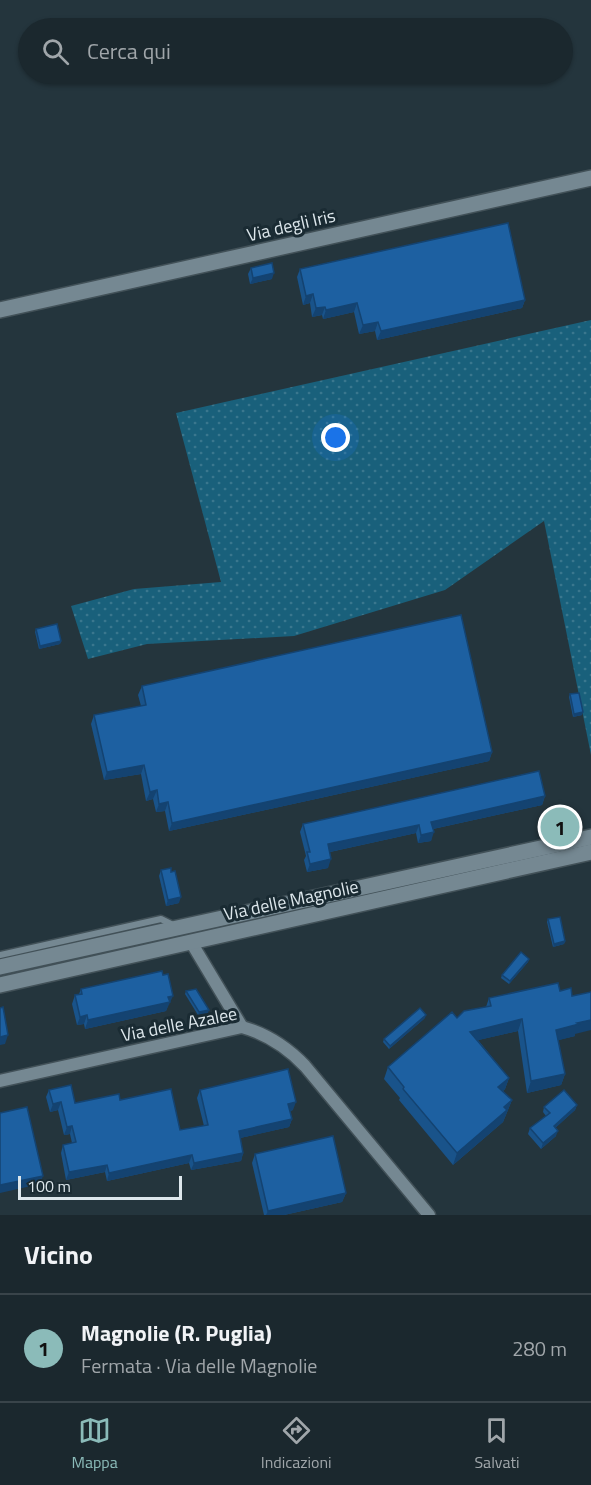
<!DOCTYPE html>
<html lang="it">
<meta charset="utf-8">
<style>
:root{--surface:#1b282e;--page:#28343a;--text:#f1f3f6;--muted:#a0a6aa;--line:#39444a;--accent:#8bbbb9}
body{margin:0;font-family:"Titillium Web",sans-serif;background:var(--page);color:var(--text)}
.scale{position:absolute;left:18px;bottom:15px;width:164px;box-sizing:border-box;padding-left:6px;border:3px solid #dde7ec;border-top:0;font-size:16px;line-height:21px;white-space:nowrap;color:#dde7ec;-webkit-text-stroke:4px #1a2b33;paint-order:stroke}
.you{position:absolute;left:336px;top:438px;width:21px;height:21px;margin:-15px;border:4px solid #fff;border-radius:50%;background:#1a73e8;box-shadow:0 0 0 9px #1a73e833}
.badge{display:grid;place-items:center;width:39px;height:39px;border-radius:50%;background:var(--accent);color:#111;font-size:20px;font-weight:700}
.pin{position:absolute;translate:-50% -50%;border:3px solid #fff;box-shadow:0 2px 6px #0006}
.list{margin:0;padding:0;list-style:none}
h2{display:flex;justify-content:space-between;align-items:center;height:78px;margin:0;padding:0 24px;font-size:26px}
h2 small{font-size:20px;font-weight:400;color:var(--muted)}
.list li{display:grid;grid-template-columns:39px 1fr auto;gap:18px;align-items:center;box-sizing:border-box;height:108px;padding:0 24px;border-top:2px solid var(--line)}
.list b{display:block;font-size:22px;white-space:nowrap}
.list p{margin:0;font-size:20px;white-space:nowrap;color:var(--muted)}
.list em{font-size:20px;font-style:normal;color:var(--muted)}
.icon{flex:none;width:33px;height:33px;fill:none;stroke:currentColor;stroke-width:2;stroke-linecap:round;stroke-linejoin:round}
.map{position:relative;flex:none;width:591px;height:1215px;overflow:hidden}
.search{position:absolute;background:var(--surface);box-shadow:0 2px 4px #0004;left:18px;right:18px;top:18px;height:66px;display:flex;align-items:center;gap:15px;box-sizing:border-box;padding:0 21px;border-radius:33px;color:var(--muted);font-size:22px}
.sheet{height:186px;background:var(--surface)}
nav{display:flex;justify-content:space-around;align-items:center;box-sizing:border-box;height:84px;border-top:2px solid var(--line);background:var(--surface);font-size:16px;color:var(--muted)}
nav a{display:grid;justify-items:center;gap:3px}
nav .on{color:var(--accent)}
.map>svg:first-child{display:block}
</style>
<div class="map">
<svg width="591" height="1215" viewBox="0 0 591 1215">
<defs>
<pattern id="grass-dots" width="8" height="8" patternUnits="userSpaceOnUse" patternTransform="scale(1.5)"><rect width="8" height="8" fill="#19607b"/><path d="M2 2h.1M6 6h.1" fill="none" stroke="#3a778e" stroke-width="1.8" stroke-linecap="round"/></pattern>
</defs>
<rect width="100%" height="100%" fill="#24353d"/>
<path fill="url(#grass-dots)" d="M591 320V755L544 521 445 590 294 636 147 644 88 659 71 606 134 589 221 582 176 413Z"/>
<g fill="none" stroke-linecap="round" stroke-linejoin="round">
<defs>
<path id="service" d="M0 955 161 919 173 925"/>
<g id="minor">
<path d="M191 942 242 1027"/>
<path d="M0 1081 242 1027C267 1034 287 1047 305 1066L429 1215"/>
</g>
<g id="tertiary">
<path d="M0 310 591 178"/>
<path d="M0 967 591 837"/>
<path d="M0 985 591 852"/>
</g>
</defs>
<use href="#service" stroke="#425158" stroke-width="9"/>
<use href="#minor" stroke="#425158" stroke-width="15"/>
<use href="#tertiary" stroke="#425158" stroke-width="18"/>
<use href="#service" stroke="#758892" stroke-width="6"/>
<use href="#minor" stroke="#758892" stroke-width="12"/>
<use href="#tertiary" stroke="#758892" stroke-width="15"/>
</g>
<g fill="#19538a">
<path d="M251 268 272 279 250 284 248 274Z"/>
<path d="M300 269 525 300 522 308 377 340 375 331 359 334 354 312 323 319 322 315 312 317 310 303 303 305 297 277Z"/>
<path d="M36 629 61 641 60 644 39 649 35 632Z"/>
<path d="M142 686 492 752 489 761 169 831 165 811 156 812 153 799 146 801 141 774 104 780 91 724 94 715 141 706 138 695Z"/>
<path d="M570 694 582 715 573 717 569 697Z"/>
<path d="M545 796 542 805 433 829 431 841 418 843 416 833 330 852 328 868 307 872 304 860 306 856 300 832 303 824Z"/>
<path d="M161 870 179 903 166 906 159 876Z"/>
<path d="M548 919 565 941 564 944 553 947 547 922Z"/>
<path d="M529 959 528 962 509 984 501 978 502 975Z"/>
<path d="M81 989 170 1005H168L166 1011 85 1029 84 1024 77 1025 72 1004 75 995 79 994Z"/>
<path d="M186 991 208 1013 198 1015 185 994Z"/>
<path d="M560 991 575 1034V1036L558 1040 565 1074 561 1085 527 1093 518 1031 478 1040 509 1078 505 1089 503 1091 512 1100 503 1122 453 1165 399 1100 400 1098 384 1079 388 1067 457 1018 486 1007 489 998Z"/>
<path d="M425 1018 389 1049 383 1042 384 1039Z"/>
<path d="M49 1090 75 1103 120 1100 180 1130 204 1126 197 1098 200 1090 293 1110 290 1111 292 1119 289 1127 240 1138 243 1153 241 1161 191 1170 189 1163 107 1181 105 1172 66 1180 61 1153 63 1145 72 1143 70 1134 64 1135 58 1110 50 1112 46 1097Z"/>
<path d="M577 1105 575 1110 555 1128 556 1136 541 1149 528 1134 530 1128 546 1116 543 1112 544 1107Z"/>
<path d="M255 1154 346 1193 342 1202 284 1215H264L252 1163Z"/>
</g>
<g fill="#144371">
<path d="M274 273 272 279 250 284 253 278Z"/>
<path d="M313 294 310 303 303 305 306 296Z"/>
<path d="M525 300 522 308 377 340 381 331Z"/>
<path d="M357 303 354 312 323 319 326 310Z"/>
<path d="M325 307 322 315 312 317 316 308Z"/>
<path d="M378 322 375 331 359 334 363 325Z"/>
<path d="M61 641 60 644 39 649 40 646Z"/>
<path d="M583 712 582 715 573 717 574 714Z"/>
<path d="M492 752 489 761 169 831 172 823Z"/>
<path d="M144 765 141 774 104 780 107 772Z"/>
<path d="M157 790 153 799 146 801 150 792Z"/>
<path d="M545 796 542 805 428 830 431 822Z"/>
<path d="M168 802 165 811 156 812 159 804Z"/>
<path d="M419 825 416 833 325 853 328 844Z"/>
<path d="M434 832 431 841 418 843 421 835Z"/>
<path d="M331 859 328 868 307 872 310 864Z"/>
<path d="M181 897 179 903 166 906 168 900Z"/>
<path d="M565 941 564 944 553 947 554 944Z"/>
<path d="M529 959 528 962 509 984 510 981Z"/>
<path d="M173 996 166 1011 85 1029 88 1020Z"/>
<path d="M209 1010 208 1013 198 1015 199 1012Z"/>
<path d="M87 1015 84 1024 77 1025 80 1017Z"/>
<path d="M426 1015 425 1018 389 1049 390 1046Z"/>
<path d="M522 1019 518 1031 466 1043 470 1032Z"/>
<path d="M591 1020V1030L575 1034V1036L552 1042 556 1030 577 1023Z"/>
<path d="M8 1035 5 1044 0 1045V1037Z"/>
<path d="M565 1074 561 1085 527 1093 531 1081Z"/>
<path d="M509 1078 505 1089 494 1098 498 1087Z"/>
<path d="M512 1100 503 1122 453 1165 457 1153Z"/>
<path d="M61 1102 58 1110 50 1112 53 1104Z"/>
<path d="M296 1102 293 1110 285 1112 288 1104Z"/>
<path d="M577 1105 575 1110 552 1131 554 1126Z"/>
<path d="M292 1119 289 1127 236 1139 239 1131Z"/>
<path d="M72 1126 70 1134 64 1135 67 1127Z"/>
<path d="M558 1131 556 1136 541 1149 543 1143Z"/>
<path d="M243 1153 241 1161 191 1170 194 1163Z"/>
<path d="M192 1155 189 1163 107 1181 109 1173Z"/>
<path d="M107 1165 105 1172 66 1180 69 1172Z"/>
<path d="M43 1176 40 1184 0 1193V1185Z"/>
<path d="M346 1193 342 1202 284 1215H266L268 1211Z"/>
</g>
<g fill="#1d60a1" stroke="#144371" stroke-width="1.5">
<path d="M508 223 525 300 381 331 378 322 363 325 357 303 326 310 325 307 316 308 313 294 306 296 300 269Z"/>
<path d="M272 263 274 273 253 278 251 268Z"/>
<path d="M461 615 492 752 172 823 168 802 159 804 157 790 150 792 144 765 107 772 94 715 146 705 142 686Z"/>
<path d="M57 624 61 641 40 646 36 629Z"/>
<path d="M579 693 583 712 574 714 570 694Z"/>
<path d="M539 771 545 796 431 822 434 832 421 835 419 825 328 844 331 859 310 864 307 852H310L303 824Z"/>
<path d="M171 868V872L175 871 181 897 168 900 161 870Z"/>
<path d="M560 917 565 941 554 944 548 919Z"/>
<path d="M521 952 529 959 510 981 502 975Z"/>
<path d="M162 971 163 975 168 974 173 996 168 997 170 1002 88 1020 87 1015 80 1017 75 995 82 994 81 989Z"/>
<path d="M558 983 560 991 571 988 572 996 591 992V1020L577 1023 579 1024 556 1030 565 1074 531 1081 522 1019 470 1032 509 1078 498 1087 512 1100 504 1107 507 1110 457 1153 403 1089 404 1087 388 1067 452 1012 457 1018 464 1011 491 1006 489 998Z"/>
<path d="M196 989 209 1010 199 1012 186 991Z"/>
<path d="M3 1007 8 1035 0 1037V1008Z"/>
<path d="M420 1008 426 1015 390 1046 384 1039Z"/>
<path d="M288 1069 296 1102 288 1104 292 1119 239 1131 243 1153 194 1163 192 1155 109 1173 107 1165 69 1172 63 1145 76 1142 72 1126 67 1127 61 1102 53 1104 49 1090 71 1085 75 1103 119 1094 120 1100 171 1089 180 1130 208 1125 200 1090Z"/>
<path d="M564 1090 577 1105 554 1126 558 1131 543 1143 530 1128 550 1113 544 1107Z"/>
<path d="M27 1107 43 1176 0 1185V1113Z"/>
<path d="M333 1136 346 1193 268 1211 255 1154Z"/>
</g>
<g text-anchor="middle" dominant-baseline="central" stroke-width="6" stroke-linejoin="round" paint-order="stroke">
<g font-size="18" fill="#dde7ec" stroke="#1a2b33">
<text transform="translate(291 225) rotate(-13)">Via degli Iris</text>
<text transform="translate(291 900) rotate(-12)">Via delle Magnolie</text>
<text transform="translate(179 1024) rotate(-11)">Via delle Azalee</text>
</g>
</g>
</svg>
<div class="scale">100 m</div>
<div class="you"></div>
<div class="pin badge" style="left:560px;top:827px">1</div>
<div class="search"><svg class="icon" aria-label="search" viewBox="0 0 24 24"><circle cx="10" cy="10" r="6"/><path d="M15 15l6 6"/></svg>Cerca qui</div>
</div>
<section class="sheet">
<h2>Vicino<small></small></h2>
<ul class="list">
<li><span class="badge">1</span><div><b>Magnolie (R. Puglia)</b><p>Fermata · Via delle Magnolie</p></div><em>280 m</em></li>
</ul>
</section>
<nav>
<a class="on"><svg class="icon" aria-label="map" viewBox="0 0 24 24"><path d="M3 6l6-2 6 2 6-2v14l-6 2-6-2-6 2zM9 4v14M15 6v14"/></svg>Mappa</a>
<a><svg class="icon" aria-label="directions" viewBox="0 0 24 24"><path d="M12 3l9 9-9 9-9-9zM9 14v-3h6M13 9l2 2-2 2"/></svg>Indicazioni</a>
<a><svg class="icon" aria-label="saved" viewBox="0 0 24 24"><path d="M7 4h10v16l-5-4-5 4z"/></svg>Salvati</a>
</nav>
